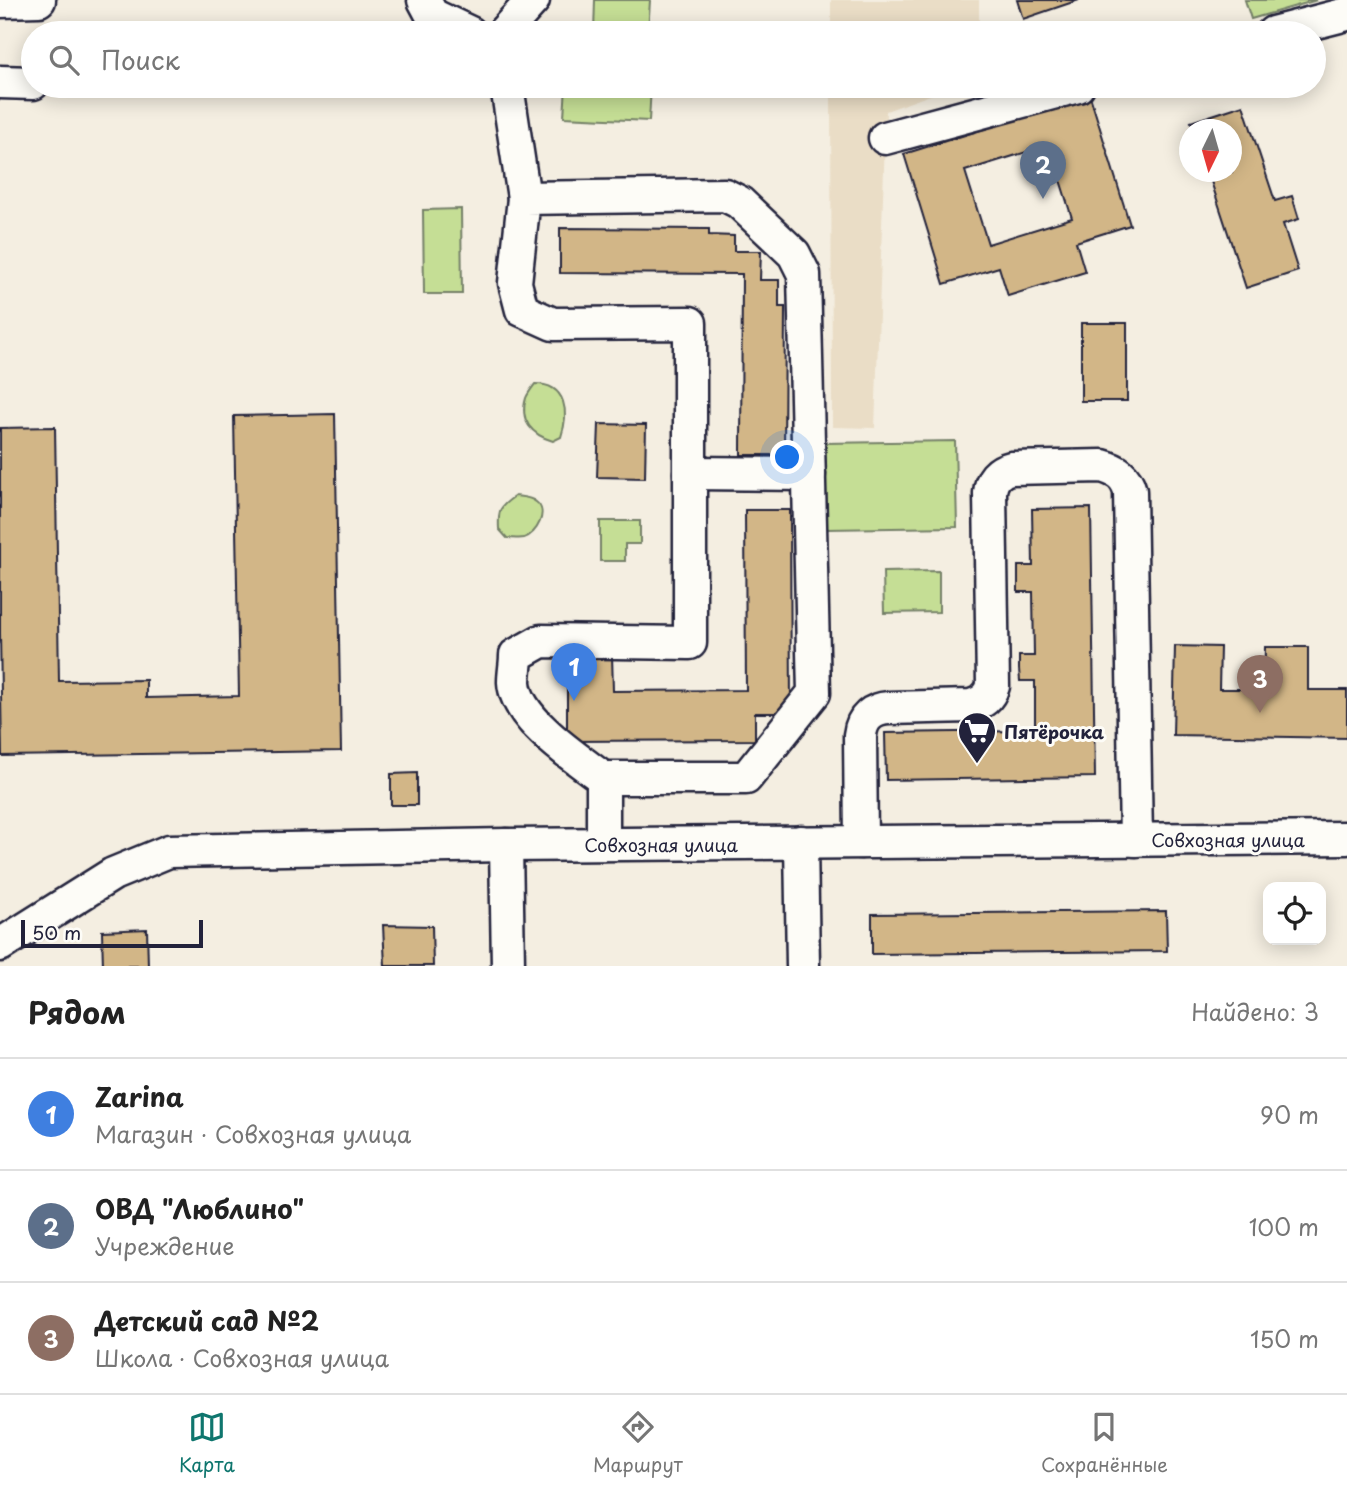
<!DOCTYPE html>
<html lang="ru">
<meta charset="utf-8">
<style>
:root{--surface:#fff;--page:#f2f2f2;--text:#222;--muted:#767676;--line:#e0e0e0;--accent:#0f766e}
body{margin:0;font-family:"Playpen Sans",sans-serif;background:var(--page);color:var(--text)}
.controls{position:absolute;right:21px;bottom:21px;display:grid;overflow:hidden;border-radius:14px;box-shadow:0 4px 18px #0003}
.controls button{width:63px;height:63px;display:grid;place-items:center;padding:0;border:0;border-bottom:2px solid var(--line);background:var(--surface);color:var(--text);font:35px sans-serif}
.compass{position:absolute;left:1179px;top:119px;width:63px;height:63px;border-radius:50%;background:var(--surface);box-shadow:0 4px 18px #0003;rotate:185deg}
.scale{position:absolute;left:21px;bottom:18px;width:182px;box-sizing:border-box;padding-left:7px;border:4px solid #22223b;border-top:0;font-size:19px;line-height:24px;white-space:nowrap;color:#22223b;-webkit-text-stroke:5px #fdfcf7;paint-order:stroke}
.you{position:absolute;left:788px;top:458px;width:24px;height:24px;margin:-18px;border:5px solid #fff;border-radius:50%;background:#1a73e8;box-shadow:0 0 0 10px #1a73e833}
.badge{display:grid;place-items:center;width:46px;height:46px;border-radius:50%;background:var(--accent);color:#fff;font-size:23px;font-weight:700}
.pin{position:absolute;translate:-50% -58px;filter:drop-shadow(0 2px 4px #0008)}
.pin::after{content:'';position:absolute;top:37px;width:24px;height:21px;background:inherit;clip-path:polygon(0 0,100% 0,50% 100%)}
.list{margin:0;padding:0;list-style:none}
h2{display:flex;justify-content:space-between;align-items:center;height:91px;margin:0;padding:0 28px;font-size:30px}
h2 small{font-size:23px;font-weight:400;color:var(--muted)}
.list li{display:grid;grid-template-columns:46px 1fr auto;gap:21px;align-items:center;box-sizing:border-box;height:112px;padding:0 28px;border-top:2px solid var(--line)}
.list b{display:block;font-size:26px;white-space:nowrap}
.list p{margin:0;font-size:23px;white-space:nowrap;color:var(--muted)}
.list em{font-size:23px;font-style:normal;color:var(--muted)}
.icon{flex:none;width:38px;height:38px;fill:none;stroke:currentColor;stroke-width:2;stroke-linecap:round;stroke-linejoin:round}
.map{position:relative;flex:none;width:1347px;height:966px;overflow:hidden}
.search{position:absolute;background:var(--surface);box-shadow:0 4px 18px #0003;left:21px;right:21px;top:21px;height:77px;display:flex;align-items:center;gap:18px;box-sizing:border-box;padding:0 24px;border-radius:38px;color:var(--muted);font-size:26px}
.sheet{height:427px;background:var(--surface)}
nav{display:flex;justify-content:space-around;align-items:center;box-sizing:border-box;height:98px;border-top:2px solid var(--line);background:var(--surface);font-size:19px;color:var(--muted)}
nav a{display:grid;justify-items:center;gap:4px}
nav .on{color:var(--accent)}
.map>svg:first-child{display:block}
</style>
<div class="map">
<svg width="1347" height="966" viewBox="0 0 1347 966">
<rect width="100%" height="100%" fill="#f4eee1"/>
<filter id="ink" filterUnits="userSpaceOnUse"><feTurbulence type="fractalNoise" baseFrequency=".0143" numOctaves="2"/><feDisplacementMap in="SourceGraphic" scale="14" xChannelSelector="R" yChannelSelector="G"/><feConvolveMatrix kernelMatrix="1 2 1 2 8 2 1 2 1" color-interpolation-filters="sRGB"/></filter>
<g filter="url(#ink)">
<g fill="#eaddc6">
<rect x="831" y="0" width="148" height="33"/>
<path d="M831 86H955L886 111 875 428 832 427Z"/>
</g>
<g fill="#c5de95" stroke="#748068" stroke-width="2">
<path d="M595 0H650L648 33H594Z"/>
<path d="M1245 0H1317L1251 19Z"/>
<path d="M566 86H651L649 121 564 117Z"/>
<path d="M461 209 462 294H424L423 210Z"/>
<path d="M535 384C567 384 569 413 561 437L553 441C532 435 519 421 526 398 528 393 532 388 535 384Z"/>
<path d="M955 441 957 527 826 529 824 443Z"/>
<path d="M515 496C521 497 531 497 536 502 549 511 537 534 524 538 520 539 512 538 507 538L499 529C498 510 499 507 515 496Z"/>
<path d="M600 521H640V544H625V561H600Z"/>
<path d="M939 571V612L884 613 883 572Z"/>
</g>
<g fill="#d2b687" stroke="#22223b" stroke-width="2" fill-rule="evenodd">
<path d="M1017 0H1079L1023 19Z"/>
<path d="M1090 96 1130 225 1076 242 1085 272 1008 296 999 267 944 284 904 154ZM1049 145 1072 218 988 244 965 171Z"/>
<path d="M1243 105 1275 201 1292 196 1299 219 1283 224 1298 271 1246 288 1208 172H1232V130H1194L1191 122Z"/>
<path d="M560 228 709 229V235L734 236V251H761L760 280H779V307H785L784 455H741L742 274 560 273Z"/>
<rect x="1081" y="323" width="46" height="78"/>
<path d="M335 414 341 751 2 756 0 633V428L55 427 59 681 146 680V698L239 696 234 416Z"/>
<path d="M599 424 646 425 645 478 597 477Z"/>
<path d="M1091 508 1095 777 886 780 885 733 1035 731V681H1020L1019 669V656H1034L1033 592H1018V566H1033L1032 509Z"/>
<path d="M745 510H790L791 713H755V740L567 741V654H612L613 691 746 690Z"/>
<path d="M1175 646 1220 647 1219 689H1264L1265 647H1308V690H1347V738L1173 735Z"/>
<path d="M417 773V805H391V774Z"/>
<path d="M1166 911 1167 951 872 954V914Z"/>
<path d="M383 925 432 926 433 966H385Z"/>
<path d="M147 929 148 966H103L102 931Z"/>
</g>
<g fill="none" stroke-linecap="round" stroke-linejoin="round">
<defs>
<g id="minor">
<path d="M424 0 432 15 470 33"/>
<path d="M0 1 39 0"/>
<path d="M503 33 533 0"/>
<path d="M1273 33 1347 14"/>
<path d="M0 82 33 83"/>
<path d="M507 86 524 198"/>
<path d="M885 138 1078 86"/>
<path d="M690 473 809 474"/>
<path d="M603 778H746L814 693 804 274 794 254 739 202 725 195 524 198 515 283 522 310 553 324 690 323V643L541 641 516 655C516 664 514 673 514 682 516 719 576 758 603 778V844"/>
<path d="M801 842 803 966"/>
<path d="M861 842 860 735C862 717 873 709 889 708L971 706C983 702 989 698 993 686L990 493C991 479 998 471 1011 468L1102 466C1117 470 1126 476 1130 491L1136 840"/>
<path d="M506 845 508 966"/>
<path d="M0 945 113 874 169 851 506 845 1347 838"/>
</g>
</defs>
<use href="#minor" stroke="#22223b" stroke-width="37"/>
<use href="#minor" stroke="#fdfcf7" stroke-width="32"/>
</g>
</g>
<defs>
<symbol id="supermarket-pin" viewBox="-11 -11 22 30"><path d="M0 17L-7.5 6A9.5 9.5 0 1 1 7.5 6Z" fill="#22223b" stroke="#fdfcf7"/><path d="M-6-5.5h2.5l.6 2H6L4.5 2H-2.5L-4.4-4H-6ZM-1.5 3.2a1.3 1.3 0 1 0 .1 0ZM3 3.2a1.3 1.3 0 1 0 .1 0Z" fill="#fff"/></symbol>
</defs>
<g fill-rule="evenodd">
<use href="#supermarket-pin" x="955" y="709" width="44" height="60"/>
</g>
<g text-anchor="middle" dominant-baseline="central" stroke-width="6" stroke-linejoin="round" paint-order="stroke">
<g font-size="18" font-weight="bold" fill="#22223b" stroke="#fdfcf7" text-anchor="start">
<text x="1004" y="731">Пятёрочка</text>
</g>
<g font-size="18" fill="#22223b" stroke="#fdfcf7">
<text x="1228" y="839">Совхозная улица</text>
<text x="661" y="844">Совхозная улица</text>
</g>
</g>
</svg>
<div class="controls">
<button><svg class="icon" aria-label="locate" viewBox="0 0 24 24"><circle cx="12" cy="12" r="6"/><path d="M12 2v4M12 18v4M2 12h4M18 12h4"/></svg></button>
</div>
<svg class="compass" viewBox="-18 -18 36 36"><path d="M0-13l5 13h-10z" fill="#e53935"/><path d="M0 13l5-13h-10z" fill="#767676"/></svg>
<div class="scale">50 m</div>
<div class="you"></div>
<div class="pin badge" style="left:574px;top:701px;background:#3f7fe0">1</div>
<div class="pin badge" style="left:1043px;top:199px;background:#5c6f8a">2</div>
<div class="pin badge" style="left:1260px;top:713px;background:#8d6e63">3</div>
<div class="search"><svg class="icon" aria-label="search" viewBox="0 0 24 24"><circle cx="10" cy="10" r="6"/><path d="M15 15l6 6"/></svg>Поиск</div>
</div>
<section class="sheet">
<h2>Рядом<small>Найдено: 3</small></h2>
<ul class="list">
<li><span class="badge" style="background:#3f7fe0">1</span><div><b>Zarina</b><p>Магазин · Совхозная улица</p></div><em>90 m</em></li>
<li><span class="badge" style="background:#5c6f8a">2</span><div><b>ОВД &quot;Люблино&quot;</b><p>Учреждение</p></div><em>100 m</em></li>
<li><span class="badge" style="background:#8d6e63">3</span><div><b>Детский сад №2</b><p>Школа · Совхозная улица</p></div><em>150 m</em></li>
</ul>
</section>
<nav>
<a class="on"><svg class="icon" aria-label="map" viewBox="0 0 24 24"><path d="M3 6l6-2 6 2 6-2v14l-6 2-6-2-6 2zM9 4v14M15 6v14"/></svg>Карта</a>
<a><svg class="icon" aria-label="directions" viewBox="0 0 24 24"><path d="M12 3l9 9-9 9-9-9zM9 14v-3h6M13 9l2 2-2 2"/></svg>Маршрут</a>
<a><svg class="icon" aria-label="saved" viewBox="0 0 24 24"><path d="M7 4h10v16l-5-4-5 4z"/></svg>Сохранённые</a>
</nav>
